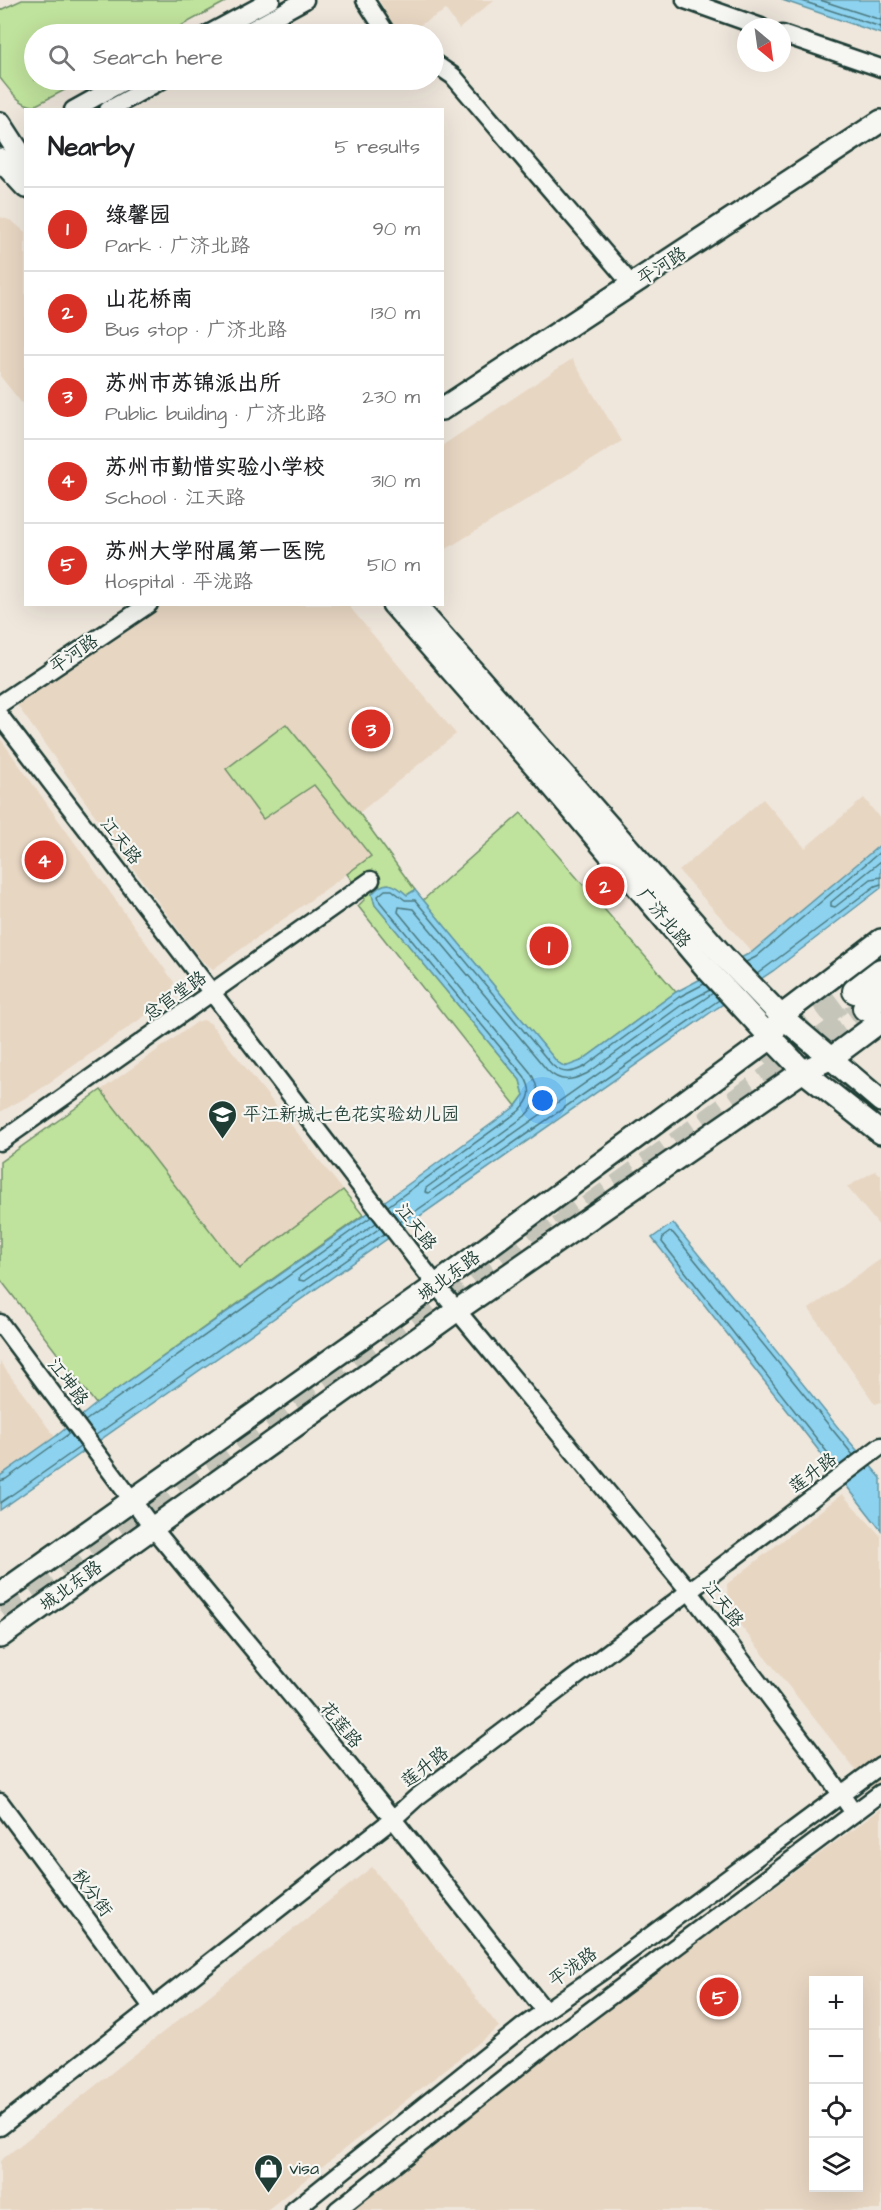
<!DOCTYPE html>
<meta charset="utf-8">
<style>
:root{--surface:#fff;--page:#f6f6f6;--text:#202124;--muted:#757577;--line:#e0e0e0;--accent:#d93025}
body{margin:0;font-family:"Architects Daughter","LXGW WenKai TC",sans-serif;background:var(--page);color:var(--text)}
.controls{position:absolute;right:18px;bottom:18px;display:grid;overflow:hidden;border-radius:0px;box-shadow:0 6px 24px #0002}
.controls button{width:54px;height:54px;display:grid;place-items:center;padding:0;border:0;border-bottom:2px solid var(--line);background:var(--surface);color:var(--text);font:30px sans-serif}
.compass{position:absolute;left:737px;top:18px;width:54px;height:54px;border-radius:50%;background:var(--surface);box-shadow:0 6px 24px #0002;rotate:151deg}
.you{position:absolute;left:543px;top:1101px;width:21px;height:21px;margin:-15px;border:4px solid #fff;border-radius:50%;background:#1a73e8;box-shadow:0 0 0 9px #1a73e833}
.badge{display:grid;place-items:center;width:39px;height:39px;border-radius:50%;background:var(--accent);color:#fff;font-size:20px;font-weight:700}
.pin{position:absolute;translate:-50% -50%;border:3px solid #fff;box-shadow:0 2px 6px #0006}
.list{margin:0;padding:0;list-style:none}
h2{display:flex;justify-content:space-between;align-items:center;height:78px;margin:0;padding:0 24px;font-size:26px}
h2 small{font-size:20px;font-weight:400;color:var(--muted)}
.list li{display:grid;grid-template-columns:39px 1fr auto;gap:18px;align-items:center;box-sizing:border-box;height:84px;padding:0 24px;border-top:2px solid var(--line)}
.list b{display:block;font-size:22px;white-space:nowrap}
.list p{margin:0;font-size:20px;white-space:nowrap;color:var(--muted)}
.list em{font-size:20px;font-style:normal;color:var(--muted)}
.icon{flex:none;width:33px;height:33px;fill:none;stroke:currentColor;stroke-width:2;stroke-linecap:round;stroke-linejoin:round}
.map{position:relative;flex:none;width:881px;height:2210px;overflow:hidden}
.search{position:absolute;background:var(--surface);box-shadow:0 6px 24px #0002;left:24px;top:24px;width:420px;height:66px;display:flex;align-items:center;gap:15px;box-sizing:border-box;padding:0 21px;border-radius:33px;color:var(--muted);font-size:22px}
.panel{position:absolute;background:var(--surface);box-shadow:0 6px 24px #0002;left:24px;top:108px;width:420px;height:498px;border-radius:0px}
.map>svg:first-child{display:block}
</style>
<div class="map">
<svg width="881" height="2210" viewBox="0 0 881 2210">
<rect width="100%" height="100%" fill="#efe7dc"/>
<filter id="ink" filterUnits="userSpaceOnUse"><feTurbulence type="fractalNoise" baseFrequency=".0167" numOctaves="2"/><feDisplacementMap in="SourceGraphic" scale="12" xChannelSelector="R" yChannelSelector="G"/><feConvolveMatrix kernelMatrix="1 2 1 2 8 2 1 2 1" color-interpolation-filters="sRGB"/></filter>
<g filter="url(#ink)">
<g fill="#e7d6c2" fill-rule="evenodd">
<path d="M379 0H494L459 29 446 10 404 34H397Z"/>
<path d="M0 217 12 221 25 232V407L0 376Z"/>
<path d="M572 359 622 441 443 551V445Z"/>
<path d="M161 605H348L456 734 359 813 286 724 313 785 371 857 213 969 201 960 118 848 15 702Z"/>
<path d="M0 738 174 982 169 999 36 1092 0 1112Z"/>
<path d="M864 798 881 820V844L752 952 679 871 763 799 805 848Z"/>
<path d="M203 1020 210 1023 343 1190 240 1268 101 1090 197 1022Z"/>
<path d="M875 1171 881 1175V1228L847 1187Z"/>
<path d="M881 1259V1402L875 1404 809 1309Z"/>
<path d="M0 1362 55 1437 0 1476Z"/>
<path d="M842 1494 881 1536V1802L728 1610 727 1584Z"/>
<path d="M881 1809V2210H354L600 2014ZM814 1980H858V2188H814Z"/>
<path d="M372 1867 499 2027 267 2210H0V2161Z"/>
</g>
<g fill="#bfe29c" stroke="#6f9068" stroke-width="1.5">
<path d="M22 0H229L166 34H34V80H84L34 106C19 105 9 89 0 78V10Z"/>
<path d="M286 724 359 813 415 890 407 895C394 883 385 879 372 894L375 905 520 1080 524 1095 516 1106 358 906 365 899 347 874 371 856 314 785 263 819 226 769Z"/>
<path d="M521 813 676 992 581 1061C572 1066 565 1069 557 1062L423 900Z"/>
<path d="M101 1090 239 1268 343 1190 363 1215 96 1404 0 1279V1162Z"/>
</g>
<g fill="#8dd2ef" stroke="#6196a4" stroke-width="1.5">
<path d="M782 0H881V34Z"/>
<path d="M881 844V888L773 971 717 1008 0 1510V1476L55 1437 96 1404 392 1196 516 1106 524 1095 520 1080 375 905 372 894C385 879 394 883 407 895L415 890 557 1062 565 1067 581 1061 676 992 752 952Z"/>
<path d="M673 1223 844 1435 881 1478V1530L652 1238Z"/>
</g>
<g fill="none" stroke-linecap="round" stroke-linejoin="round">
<g stroke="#4b797f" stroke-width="1.5">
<path d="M799 0 881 27"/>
<path d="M820 0 881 20"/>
<path d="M881 861 831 902V906L835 907 871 879 881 877"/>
<path d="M746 962 756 957 881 851"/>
<path d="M757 974 875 886 881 884"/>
<path d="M710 990 683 1004 588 1073C572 1081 560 1083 547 1070L413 909 399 907 398 912 530 1072C541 1089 539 1101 525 1116L426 1188 425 1192 429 1193 713 993"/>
<path d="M388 1206 519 1111C531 1099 533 1091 524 1076L380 902 378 896 385 890H392L405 900H415L552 1065C563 1075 572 1073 584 1067L679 997 704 984"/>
<path d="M400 1222 719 1000"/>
<path d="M376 1223 300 1276 299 1280 304 1281 380 1228"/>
<path d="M85 1421 371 1217"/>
<path d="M96 1435 384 1234"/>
<path d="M838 1466 662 1242 663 1237 670 1232 673 1233 853 1455"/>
<path d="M0 1481 6 1479 70 1433"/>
<path d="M0 1503 80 1447"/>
</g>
<g stroke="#c5c5ba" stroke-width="24" stroke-dasharray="24 12" stroke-linecap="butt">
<path d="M763 1060 855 991"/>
<path d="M559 1228 865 1008"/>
<path d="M0 1610 91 1547 570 1200"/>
</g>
<defs>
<g id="minor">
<path d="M365 0 387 34"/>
<path d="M685 0 761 27"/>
<path d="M208 34 271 0"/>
<path d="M243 34 305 0"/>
<path d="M782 34 881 68"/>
<path d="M434 63 453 76 632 285"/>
<path d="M73 110 127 80"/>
<path d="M108 110 162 80"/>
<path d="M0 704 149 604"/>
<path d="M0 716 436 1285 689 1591 812 1753 854 1813"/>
<path d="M0 1142 371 880"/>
<path d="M0 1323 152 1527 393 1819 545 2011"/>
<path d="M0 1802 152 2007"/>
<path d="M0 2127 393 1819 417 1797 881 1446"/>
<path d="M294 2210 525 2025 607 1968 881 1765"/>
<path d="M337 2210 562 2032 881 1793"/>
</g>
<g id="major">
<path d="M0 123 26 163"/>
<path d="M0 159 26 187"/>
<path d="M442 409 881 121"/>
<path d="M393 604 537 768 706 968 771 1038 803 1071 881 1133"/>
<path d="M414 604 723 956 781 1016 881 1101"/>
<path d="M0 1594 436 1285 771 1038 781 1016 881 940"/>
<path d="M0 1637 456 1311 803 1071 830 1059 881 1021"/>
</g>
<g id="highway">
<path d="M855 991 881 971"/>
<path d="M865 1008 881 996"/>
</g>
</defs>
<use href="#minor" stroke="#1f3d34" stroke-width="21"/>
<use href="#major" stroke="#1f3d34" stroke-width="26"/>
<use href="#highway" stroke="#1f3d34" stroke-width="28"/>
<use href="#minor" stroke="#f6f6f2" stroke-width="16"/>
<use href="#major" stroke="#f6f6f2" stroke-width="21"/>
<use href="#highway" stroke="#f6f6f2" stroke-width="24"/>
</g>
</g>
<defs>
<symbol id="school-pin" viewBox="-11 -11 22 30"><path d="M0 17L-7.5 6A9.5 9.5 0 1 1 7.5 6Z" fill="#1f3d34" stroke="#f6f6f2"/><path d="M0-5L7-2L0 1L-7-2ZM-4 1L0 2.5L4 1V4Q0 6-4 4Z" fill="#fff"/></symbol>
<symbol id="shop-pin" viewBox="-11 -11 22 30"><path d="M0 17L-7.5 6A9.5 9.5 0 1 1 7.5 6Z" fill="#1f3d34" stroke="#f6f6f2"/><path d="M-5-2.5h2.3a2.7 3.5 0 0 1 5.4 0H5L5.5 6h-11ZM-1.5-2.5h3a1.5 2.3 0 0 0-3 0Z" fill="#fff"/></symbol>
</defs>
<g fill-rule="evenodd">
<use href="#school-pin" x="206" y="1098" width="33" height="45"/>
<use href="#shop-pin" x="252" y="2152" width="33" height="45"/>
</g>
<g text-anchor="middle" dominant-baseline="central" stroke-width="4.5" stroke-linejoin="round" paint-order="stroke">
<g font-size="18" fill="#1f3d34" stroke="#f6f6f2">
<text transform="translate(662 266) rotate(-33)">平河路</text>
<text transform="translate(74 654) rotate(-34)">平河路</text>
<text transform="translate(121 841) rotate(52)">江天路</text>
<text transform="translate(664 918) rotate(50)">广济北路</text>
<text transform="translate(175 996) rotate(-35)">总官堂路</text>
<text transform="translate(416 1227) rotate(52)">江天路</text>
<text transform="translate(449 1276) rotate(-36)">城北东路</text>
<text transform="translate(68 1382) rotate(53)">江坤路</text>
<text transform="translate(813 1473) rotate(-37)">莲升路</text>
<text transform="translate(71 1586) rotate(-36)">城北东路</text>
<text transform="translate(723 1604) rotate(52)">江天路</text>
<text transform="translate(341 1725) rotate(50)">花莲路</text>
<text transform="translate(425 1767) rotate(-38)">莲升路</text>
<text transform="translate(92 1893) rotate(53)">秋分街</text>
<text transform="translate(573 1967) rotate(-35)">平泷路</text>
</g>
<g font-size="18" fill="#1f3d34" stroke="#f6f6f2" text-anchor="start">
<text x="243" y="1114">平江新城七色花实验幼儿园</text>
<text x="289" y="2168">visa</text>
</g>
</g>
</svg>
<div class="controls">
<button>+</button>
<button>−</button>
<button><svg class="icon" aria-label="locate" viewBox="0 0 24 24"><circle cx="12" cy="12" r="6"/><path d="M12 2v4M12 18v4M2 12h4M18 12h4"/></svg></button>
<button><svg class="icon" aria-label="layers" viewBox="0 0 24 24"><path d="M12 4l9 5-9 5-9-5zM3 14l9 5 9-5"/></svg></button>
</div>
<svg class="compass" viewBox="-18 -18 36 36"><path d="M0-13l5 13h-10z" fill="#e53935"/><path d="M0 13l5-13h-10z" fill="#757577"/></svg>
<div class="you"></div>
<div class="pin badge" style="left:549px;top:946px">1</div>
<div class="pin badge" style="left:605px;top:886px">2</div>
<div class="pin badge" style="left:371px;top:729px">3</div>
<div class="pin badge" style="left:44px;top:860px">4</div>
<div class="pin badge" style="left:719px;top:1997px">5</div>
<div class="search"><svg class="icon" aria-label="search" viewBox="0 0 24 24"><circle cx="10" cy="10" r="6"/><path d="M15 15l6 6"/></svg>Search here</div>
<section class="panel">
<h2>Nearby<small>5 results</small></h2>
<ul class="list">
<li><span class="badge">1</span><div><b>绿馨园</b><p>Park · 广济北路</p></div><em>90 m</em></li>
<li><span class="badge">2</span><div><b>山花桥南</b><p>Bus stop · 广济北路</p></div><em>130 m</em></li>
<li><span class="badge">3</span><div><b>苏州市苏锦派出所</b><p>Public building · 广济北路</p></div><em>230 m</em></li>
<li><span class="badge">4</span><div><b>苏州市勤惜实验小学校</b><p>School · 江天路</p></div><em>310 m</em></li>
<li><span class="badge">5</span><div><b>苏州大学附属第一医院</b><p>Hospital · 平泷路</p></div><em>510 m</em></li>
</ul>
</section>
</div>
